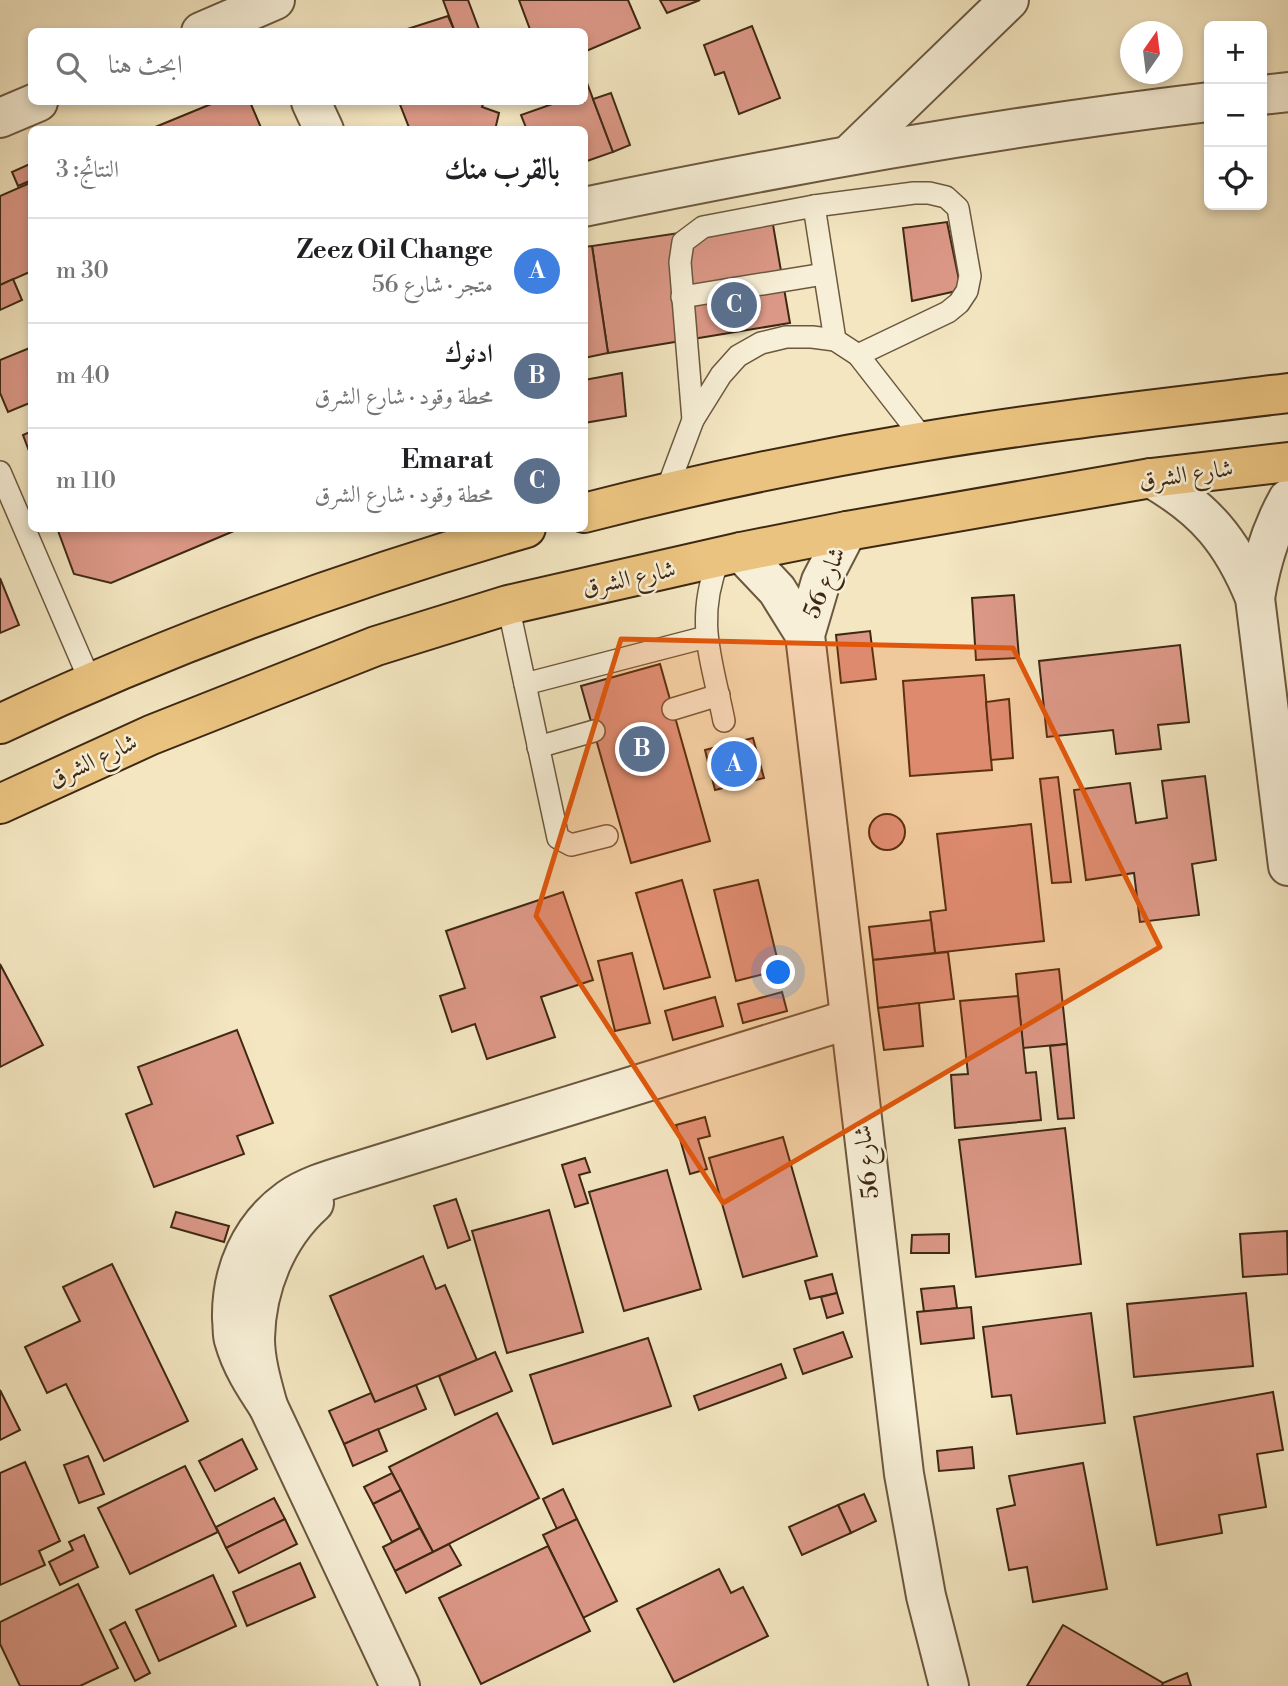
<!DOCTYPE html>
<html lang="ar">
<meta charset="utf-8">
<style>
:root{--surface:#fff;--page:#f6f6f6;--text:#202124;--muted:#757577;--line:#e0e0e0;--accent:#2563eb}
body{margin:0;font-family:"Libre Bodoni",Amiri,serif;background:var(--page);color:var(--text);direction:rtl}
.controls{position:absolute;right:21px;top:21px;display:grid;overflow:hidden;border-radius:10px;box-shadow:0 4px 10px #0003}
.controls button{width:63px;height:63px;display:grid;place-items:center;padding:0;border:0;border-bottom:2px solid var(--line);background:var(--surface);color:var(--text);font:35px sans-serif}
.compass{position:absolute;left:1120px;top:21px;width:63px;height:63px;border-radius:50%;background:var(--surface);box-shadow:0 4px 10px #0003;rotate:14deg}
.you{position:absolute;left:779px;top:973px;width:24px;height:24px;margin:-18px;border:5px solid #fff;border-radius:50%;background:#1a73e8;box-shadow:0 0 0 10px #1a73e833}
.badge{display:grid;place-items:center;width:46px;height:46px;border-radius:50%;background:var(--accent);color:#fff;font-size:23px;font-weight:700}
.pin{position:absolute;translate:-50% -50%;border:4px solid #fff;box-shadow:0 2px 7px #0006}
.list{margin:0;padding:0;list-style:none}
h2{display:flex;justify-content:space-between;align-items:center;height:91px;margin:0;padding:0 28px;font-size:30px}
h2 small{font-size:23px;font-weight:400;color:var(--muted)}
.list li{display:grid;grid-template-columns:46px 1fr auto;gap:21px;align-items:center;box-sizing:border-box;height:105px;padding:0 28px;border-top:2px solid var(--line)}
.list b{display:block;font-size:26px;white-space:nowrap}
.list p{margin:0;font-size:23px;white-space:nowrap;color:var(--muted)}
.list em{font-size:23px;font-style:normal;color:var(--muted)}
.icon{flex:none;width:38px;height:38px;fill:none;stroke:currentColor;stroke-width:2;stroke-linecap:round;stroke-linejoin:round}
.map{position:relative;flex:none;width:1288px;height:1686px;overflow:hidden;direction:ltr}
.search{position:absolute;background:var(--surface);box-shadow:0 4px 10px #0003;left:28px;top:28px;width:560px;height:77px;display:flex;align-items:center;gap:18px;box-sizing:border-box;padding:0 24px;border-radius:10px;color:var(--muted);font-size:26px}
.panel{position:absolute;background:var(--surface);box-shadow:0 4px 10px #0003;left:28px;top:126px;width:560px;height:406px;border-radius:10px;direction:rtl}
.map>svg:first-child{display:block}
</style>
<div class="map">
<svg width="1288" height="1686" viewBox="0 0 1288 1686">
<rect width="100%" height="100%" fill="#f3e6c1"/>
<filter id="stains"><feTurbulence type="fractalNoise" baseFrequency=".00286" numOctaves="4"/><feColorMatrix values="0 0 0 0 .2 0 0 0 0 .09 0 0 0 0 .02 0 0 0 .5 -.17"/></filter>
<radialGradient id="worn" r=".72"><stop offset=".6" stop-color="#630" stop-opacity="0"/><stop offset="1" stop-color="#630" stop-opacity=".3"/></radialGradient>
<g fill="#dc9887" stroke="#3e2813" stroke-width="2">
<path d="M443 0H468L480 32H455Z"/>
<path d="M519 0H628L640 28 584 52V32H531Z"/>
<path d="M660 0H700L667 13Z"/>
<path d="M448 16 455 32H398Z"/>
<path d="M752 26 780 98 739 114 724 72 715 75 704 45Z"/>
<path d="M587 83 613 152 584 162V130H527L521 115 558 102H584V84Z"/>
<path d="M611 93 630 145 613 152 593 99Z"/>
<path d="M216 102H250L262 130H148Z"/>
<path d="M399 102H484L482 107 499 113 495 130H410Z"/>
<path d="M32 163V180L18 186 12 172Z"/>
<path d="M32 182V271L0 285V196Z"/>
<path d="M772 219 790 323 608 353 592 246Z"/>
<path d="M947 222 961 290 912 301 903 228Z"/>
<path d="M592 246 608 353 584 358V247Z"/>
<path d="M13 279 22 300 0 310V285Z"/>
<path d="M32 347V402L8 412 0 393V360Z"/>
<path d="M622 373 626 416 584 423V380Z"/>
<path d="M32 431V459L23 435Z"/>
<path d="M57 528H241L111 583 74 574Z"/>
<path d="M0 578 19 625 0 633Z"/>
<path d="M1014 595 1019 658 976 660 972 598Z"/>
<path d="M870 631 876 679 841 683 836 635Z"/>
<path d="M1180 645 1189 722 1158 725 1161 749 1116 754 1113 730 1047 737 1039 661Z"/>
<path d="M660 664 710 841 631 863 581 686Z"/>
<path d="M984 675 992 770 910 776 903 681Z"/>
<path d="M1009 699 1013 758 991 760 986 702Z"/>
<path d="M753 738 764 778 715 790 705 750Z"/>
<path d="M1205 776 1216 860 1192 864 1199 915 1140 922 1134 873 1086 880 1074 790 1130 783 1136 823 1167 818 1162 781Z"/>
<path d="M1058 777 1071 882 1052 883 1040 779Z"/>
<circle cx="887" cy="832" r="18"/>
<path d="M1031 824 1044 941 935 953 930 912 946 910 937 834Z"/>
<path d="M682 880 710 977 664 989 636 893Z"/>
<path d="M758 880 780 970 736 981 714 890Z"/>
<path d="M563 892 593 980 541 997 555 1037 487 1059 475 1024 452 1032 440 996 465 988 446 931Z"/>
<path d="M931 920 935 953 873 960 869 927Z"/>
<path d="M948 952 954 999 878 1008 873 960Z"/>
<path d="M632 953 650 1023 615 1031 598 961Z"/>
<path d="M0 964 43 1045 0 1067Z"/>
<path d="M1059 969 1067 1044 1023 1048 1016 974Z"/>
<path d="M782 992 787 1011 743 1023 738 1004Z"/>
<path d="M1018 996 1026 1073 1036 1072 1041 1120 955 1128 951 1075 968 1074 960 1001Z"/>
<path d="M715 997 723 1026 673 1040 665 1011Z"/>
<path d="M919 1003 923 1046 884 1050 878 1008Z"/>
<path d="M237 1030 273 1123 237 1136 244 1154 154 1187 126 1114 152 1104 138 1067Z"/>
<path d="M1067 1044 1074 1118 1058 1119 1050 1046Z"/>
<path d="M705 1117 710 1136 698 1139 707 1169 690 1174 676 1125Z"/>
<path d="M1065 1128 1081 1264 976 1277 959 1140Z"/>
<path d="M783 1137 817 1256 743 1277 709 1158Z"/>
<path d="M585 1158 590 1172 579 1175 588 1203 575 1207 562 1165Z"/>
<path d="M667 1170 701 1289 624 1311 589 1192Z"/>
<path d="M456 1199 470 1240 448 1248 434 1206Z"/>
<path d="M549 1210 583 1332 507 1353 472 1231Z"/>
<path d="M176 1212 229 1226 224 1242 171 1227Z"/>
<path d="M1287 1231 1288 1274 1243 1277 1240 1234Z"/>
<path d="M949 1234V1253H911L912 1235Z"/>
<path d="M423 1256 436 1289 445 1285 477 1360 375 1402 330 1296Z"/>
<path d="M112 1264 188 1421 104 1461 66 1384 47 1393 25 1347 80 1321 63 1287Z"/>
<path d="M832 1274 837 1293 810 1299 805 1281Z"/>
<path d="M954 1286 957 1308 924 1312 921 1289Z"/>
<path d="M837 1293 843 1313 827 1318 821 1297Z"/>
<path d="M1246 1293 1253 1366 1134 1377 1127 1304Z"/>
<path d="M971 1307 974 1338 921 1344 917 1312Z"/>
<path d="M1091 1313 1105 1423 1017 1434 1011 1395 992 1397 983 1327Z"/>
<path d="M843 1332 852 1357 803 1374 794 1349Z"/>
<path d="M648 1338 671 1406 553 1444 530 1375Z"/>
<path d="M495 1352 512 1391 455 1415 439 1376Z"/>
<path d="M781 1364 786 1378 699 1410 694 1396Z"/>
<path d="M416 1385 426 1409 344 1444 329 1411 371 1393 375 1402Z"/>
<path d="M0 1390 20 1430 0 1440Z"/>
<path d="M1273 1392 1283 1450 1257 1454 1266 1507 1219 1515 1222 1533 1157 1545 1134 1417Z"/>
<path d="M497 1413 539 1498 433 1552 389 1467Z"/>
<path d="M378 1429 387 1451 353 1466 344 1444Z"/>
<path d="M242 1439 257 1469 215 1491 199 1461Z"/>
<path d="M972 1447 974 1468 939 1471 937 1451Z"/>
<path d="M88 1456 104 1494 79 1503 64 1465Z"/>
<path d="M25 1462 60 1541 39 1551 45 1565 0 1585V1473Z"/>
<path d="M1083 1463 1107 1589 1033 1602 1027 1567 1009 1570 997 1509 1015 1505 1009 1476Z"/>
<path d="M185 1466 218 1532 130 1574 98 1508Z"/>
<path d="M392 1473 401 1490 373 1504 364 1487Z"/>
<path d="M563 1489 577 1519 557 1529 543 1499Z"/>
<path d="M401 1490 420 1528 392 1542 373 1504Z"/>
<path d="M864 1494 876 1521 851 1533 838 1505Z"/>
<path d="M274 1498 285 1519 226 1548 216 1527Z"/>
<path d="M838 1505 851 1533 802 1555 789 1527Z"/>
<path d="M285 1519 297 1544 239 1573 226 1548Z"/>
<path d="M577 1519 617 1601 583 1618 543 1535Z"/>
<path d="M420 1528 433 1552 395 1571 383 1547Z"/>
<path d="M84 1535 98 1567 60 1585 49 1562 73 1550 69 1542Z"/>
<path d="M449 1544 461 1565 406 1593 395 1571Z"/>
<path d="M548 1546 590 1631 481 1684 439 1598Z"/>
<path d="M300 1563 315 1597 247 1626 233 1592Z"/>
<path d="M719 1569 731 1593 743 1587 768 1636 674 1682 637 1609Z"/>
<path d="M213 1575 236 1626 159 1661 136 1610Z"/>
<path d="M78 1584 118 1668 80 1686H20L0 1644V1622Z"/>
<path d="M125 1622 150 1673 135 1681 110 1630Z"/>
<path d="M1063 1625 1163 1683 1162 1686H1027Z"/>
<path d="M1187 1673 1191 1686H1162L1163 1683Z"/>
</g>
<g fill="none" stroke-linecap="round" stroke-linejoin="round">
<defs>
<g id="lane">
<path d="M814 206 914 193H929L946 197 958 208 970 276 967 291 959 303 948 312 858 355"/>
<path d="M682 297 824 274"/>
<path d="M693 420 680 262 683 242 703 227 814 206 835 340"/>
<path d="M0 472 91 683"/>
<path d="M666 492 693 420 721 375 738 356 761 343 786 337H812L835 340 858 355 925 441"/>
<path d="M719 559C694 620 712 660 724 721"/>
<path d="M508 605 558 838 571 845 607 836"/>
<path d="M525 684 706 637"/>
<path d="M673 709 719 695"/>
<path d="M538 747 594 731"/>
</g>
<g id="street">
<path d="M201 32 275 0"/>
<path d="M1262 95 1288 92"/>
<path d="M311 102 324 130"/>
<path d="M0 118 38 102"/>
<path d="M849 155 1009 0"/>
<path d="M584 207C791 164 999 127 1209 102"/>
<path d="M1151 478C1205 509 1232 541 1255 598L1288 866"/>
<path d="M847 531 821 581 805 635 904 1474 926 1596 949 1686"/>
<path d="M741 552 777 590 805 635"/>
<path d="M1255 598C1261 562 1270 531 1288 499"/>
<path d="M314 1203C277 1236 256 1287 255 1338 255 1361 262 1384 268 1406L400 1686"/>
<path d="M268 1406C254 1385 241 1365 234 1340 232 1334 233 1326 232 1319 231 1272 250 1227 289 1199 309 1185 336 1178 358 1171L850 1019"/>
</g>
<g id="primary">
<path d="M584 513C697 484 811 460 926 441 1046 421 1167 408 1288 393"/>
<path d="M0 724C169 644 346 580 526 528"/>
<path d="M0 804 151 735 376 646 508 605 741 552 847 531 1151 478 1288 462"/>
</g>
</defs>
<use href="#lane" stroke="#6b583e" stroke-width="24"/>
<use href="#street" stroke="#6b583e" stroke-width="42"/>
<use href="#primary" stroke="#3e2813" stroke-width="42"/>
<use href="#lane" stroke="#f7efd7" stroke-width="21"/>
<use href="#street" stroke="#f7efd7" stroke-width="38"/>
<use href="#primary" stroke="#eac380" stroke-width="38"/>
</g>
<path fill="#e0570c" fill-opacity="0.2" stroke="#e0570c" stroke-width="5" stroke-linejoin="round" d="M621 639 1013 648 1160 947 723 1203 536 916Z"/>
<g text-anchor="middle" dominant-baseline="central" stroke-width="5" stroke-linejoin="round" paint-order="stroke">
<g font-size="24" fill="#3e2813" stroke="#f7efd7">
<text transform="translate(1186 475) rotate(-8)">شارع الشرق</text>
<text transform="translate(629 579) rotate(-12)">شارع الشرق</text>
<text transform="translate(825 583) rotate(-68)">شارع 56</text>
<text transform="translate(93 761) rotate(-25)">شارع الشرق</text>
<text transform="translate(867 1162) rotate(-97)">شارع 56</text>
</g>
</g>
<rect width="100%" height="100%" filter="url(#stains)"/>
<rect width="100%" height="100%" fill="url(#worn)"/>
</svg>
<div class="controls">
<button>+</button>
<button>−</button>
<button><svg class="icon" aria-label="locate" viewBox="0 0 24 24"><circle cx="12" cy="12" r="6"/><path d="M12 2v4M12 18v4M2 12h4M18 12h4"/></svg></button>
</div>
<svg class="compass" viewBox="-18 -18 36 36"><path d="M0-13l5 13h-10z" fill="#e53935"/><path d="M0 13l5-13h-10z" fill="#757577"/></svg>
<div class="you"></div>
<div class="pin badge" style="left:734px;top:764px;background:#3f7fe0">A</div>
<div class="pin badge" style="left:642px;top:749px;background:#5c6f8a">B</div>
<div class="pin badge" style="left:734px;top:305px;background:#5c6f8a">C</div>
<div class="search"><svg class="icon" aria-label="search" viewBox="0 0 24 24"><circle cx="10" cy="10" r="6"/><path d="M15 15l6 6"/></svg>ابحث هنا</div>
<section class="panel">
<h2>بالقرب منك<small>النتائج: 3</small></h2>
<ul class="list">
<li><span class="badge" style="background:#3f7fe0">A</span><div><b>Zeez Oil Change</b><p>متجر · شارع 56</p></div><em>30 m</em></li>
<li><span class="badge" style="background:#5c6f8a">B</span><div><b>ادنوك</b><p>محطة وقود · شارع الشرق</p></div><em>40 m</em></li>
<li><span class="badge" style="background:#5c6f8a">C</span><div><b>Emarat</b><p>محطة وقود · شارع الشرق</p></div><em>110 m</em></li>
</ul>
</section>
</div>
